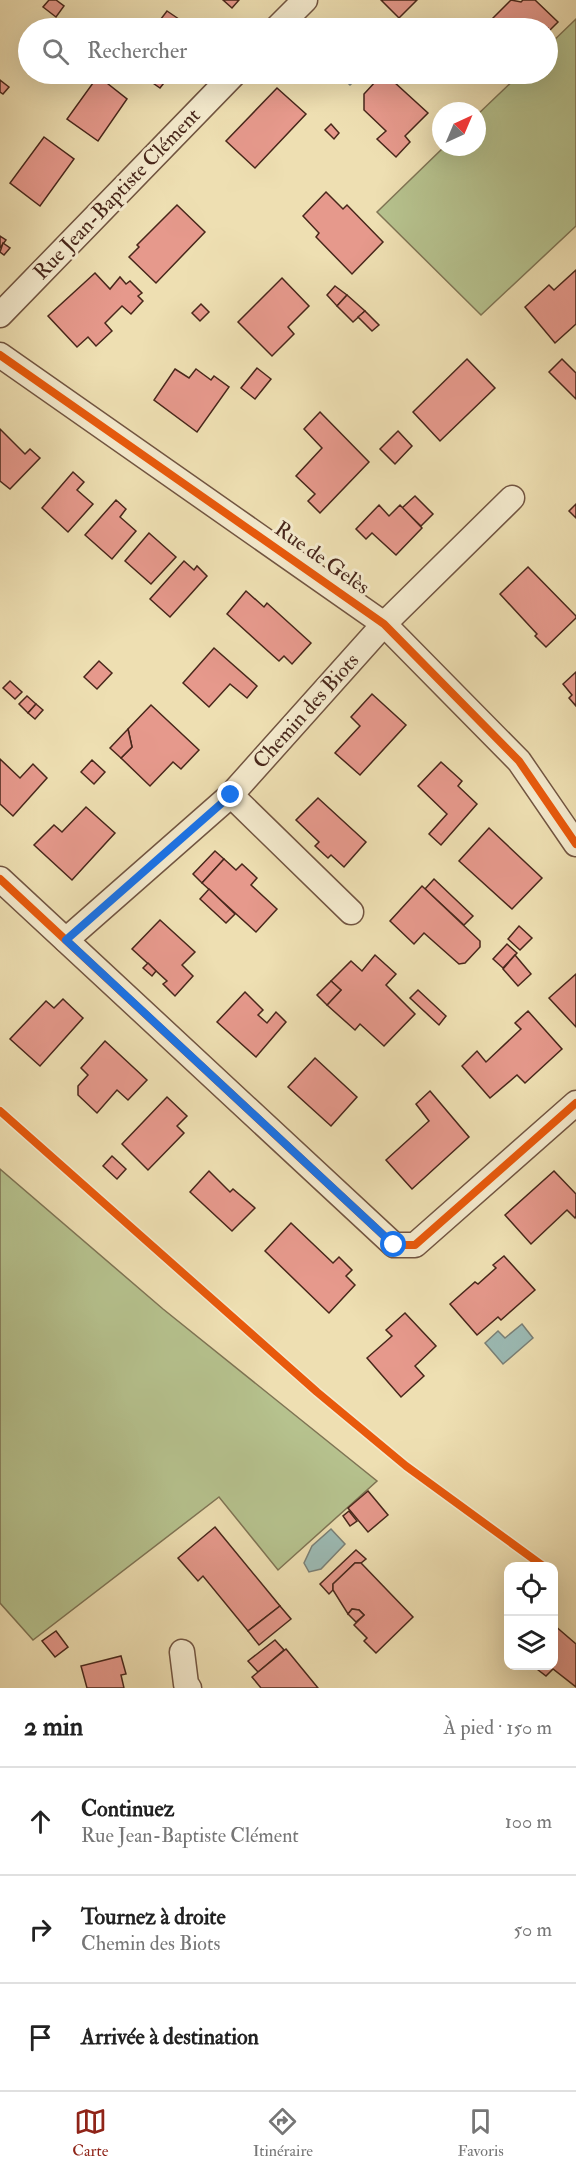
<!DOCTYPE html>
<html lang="fr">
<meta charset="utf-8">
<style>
:root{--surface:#fff;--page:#f6f6f6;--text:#222;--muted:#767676;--line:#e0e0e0;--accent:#8f2418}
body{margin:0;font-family:"IM FELL Double Pica",serif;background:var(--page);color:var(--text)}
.controls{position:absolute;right:18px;bottom:18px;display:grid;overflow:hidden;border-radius:12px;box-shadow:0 6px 24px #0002}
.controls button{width:54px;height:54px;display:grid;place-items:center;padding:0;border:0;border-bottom:2px solid var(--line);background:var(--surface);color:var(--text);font:30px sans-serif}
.compass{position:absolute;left:432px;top:102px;width:54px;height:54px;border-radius:50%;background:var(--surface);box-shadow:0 6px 24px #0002;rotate:44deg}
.stop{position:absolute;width:18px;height:18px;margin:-14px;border:4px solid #1a73e8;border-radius:50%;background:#fff}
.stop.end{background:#1a73e8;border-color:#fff;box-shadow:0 2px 6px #0008}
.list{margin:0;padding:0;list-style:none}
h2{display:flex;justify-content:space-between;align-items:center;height:78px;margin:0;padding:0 24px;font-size:26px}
h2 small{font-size:20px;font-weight:400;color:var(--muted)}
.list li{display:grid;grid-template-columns:39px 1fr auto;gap:18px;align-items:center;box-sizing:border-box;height:108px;padding:0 24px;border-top:2px solid var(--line)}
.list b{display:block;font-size:22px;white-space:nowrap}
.list p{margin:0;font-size:20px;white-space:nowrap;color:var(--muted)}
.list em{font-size:20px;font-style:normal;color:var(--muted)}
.icon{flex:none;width:33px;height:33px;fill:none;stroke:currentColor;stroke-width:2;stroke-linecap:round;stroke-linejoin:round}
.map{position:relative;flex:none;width:576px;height:1688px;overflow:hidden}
.search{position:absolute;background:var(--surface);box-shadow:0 6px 24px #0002;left:18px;right:18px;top:18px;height:66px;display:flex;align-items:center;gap:15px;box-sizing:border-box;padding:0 21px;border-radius:33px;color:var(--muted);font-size:22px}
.sheet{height:402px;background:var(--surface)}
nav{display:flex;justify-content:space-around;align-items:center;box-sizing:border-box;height:84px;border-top:2px solid var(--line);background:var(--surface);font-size:16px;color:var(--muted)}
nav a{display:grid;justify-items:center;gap:3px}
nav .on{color:var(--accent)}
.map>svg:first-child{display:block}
</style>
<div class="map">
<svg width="576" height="1688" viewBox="0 0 576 1688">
<rect width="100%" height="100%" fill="#eedfb2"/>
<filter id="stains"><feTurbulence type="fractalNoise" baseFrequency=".00333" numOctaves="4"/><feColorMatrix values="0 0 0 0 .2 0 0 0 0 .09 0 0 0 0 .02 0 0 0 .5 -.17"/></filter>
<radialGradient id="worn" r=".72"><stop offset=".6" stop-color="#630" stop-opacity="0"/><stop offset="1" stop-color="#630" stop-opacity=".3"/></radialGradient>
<g fill="#b6c28e" stroke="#7f7454" stroke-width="1.5">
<path d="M576 19V226L481 315 377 212 444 147H477V115L520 74H548V46Z"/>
<path d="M0 1169 163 1309 377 1481 278 1570 219 1497 33 1640 0 1603Z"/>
</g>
<g fill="#9cbbb5" stroke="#7a8077" stroke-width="1.5">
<path d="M338 74H362L350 85Z"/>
<path d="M522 1324 533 1338 503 1364 485 1343 498 1331 505 1338Z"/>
<path d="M331 1529 345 1544 321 1569 309 1572 304 1563 312 1546Z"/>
</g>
<g fill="#e6998c" stroke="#48271b" stroke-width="1.5">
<path d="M49 0H56L64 6 56 17 43 7Z"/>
<path d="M223 0H239L232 8Z"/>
<path d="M381 0H417L399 18Z"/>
<path d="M511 0 521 2 523 0H535L558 22 548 32V28H541L538 25 535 28H483Z"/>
<path d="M167 11 192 28H154Z"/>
<path d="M140 74H171L160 88Z"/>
<path d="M98 76 127 99 98 141 67 119Z"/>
<path d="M0 80 9 87 3 94 0 92Z"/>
<path d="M376 81 394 82 428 113 405 136 410 142 396 157 377 139 386 131 364 110V94Z"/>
<path d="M277 88 306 114 255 168 226 141Z"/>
<path d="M331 124 339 133 334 139 325 130Z"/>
<path d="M44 137 74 159 40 206 10 183Z"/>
<path d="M326 192 343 209 347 205 383 242 352 274 316 237 319 233 303 216Z"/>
<path d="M177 205 205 232 156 283 129 257 139 247 137 245Z"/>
<path d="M0 236 6 240 0 248Z"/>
<path d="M3 243 10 248 4 255 0 252Z"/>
<path d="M576 270V324L555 343 525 307 549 285 554 290Z"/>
<path d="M95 273 110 289 120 277 126 284 130 281 142 293 138 296 143 301 131 314 122 306 105 323 112 331 96 346 88 337 77 347 48 316Z"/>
<path d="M282 278 309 306 288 327 294 334 272 356 238 322Z"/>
<path d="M335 286 347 295 337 306 327 295Z"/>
<path d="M347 295 365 311 353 322 337 306Z"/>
<path d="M201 304 209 312 200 321 192 313Z"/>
<path d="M365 311 379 325 372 331 358 317Z"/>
<path d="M467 359 495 388 440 441 413 412Z"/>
<path d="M562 359 576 373V399L549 372Z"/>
<path d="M257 368 271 379 255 399 241 388Z"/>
<path d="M175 369 189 378 196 369 211 380 214 376 229 387 197 432 154 400Z"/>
<path d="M320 412 369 462 320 513 308 501 315 494 296 476 322 448 304 429Z"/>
<path d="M0 429 25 454 30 449 40 458 10 489 0 481Z"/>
<path d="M398 431 412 446 395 464 380 449Z"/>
<path d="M73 472 84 482 77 490 93 504 68 532 42 508Z"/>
<path d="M415 496 433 514 421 526 402 508Z"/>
<path d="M116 500 126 509 120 517 136 531 112 559 85 535Z"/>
<path d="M576 504V518L569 511Z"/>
<path d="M379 505 389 516 400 505 422 528 396 555 372 533 366 539 356 529Z"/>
<path d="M149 533 176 557 151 584 125 561Z"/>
<path d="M184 561 194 570 197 566 207 576 170 617 150 599Z"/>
<path d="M528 567 576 616V618L546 647 535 636 537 634 500 594Z"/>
<path d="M246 591 264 607 267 603 311 643 292 664 284 656 279 661 227 614Z"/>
<path d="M214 648 257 686 247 698 230 684 209 707 183 683Z"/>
<path d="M99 661 112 673 97 689 84 677Z"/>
<path d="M576 672V706L569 698 572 695 563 684Z"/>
<path d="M10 681 22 692 15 699 3 688Z"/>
<path d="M372 694 406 725 360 775 335 753 360 726 351 717Z"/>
<path d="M27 696 36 704 28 713 19 704Z"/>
<path d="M36 704 43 710 35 719 28 713Z"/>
<path d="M151 705 199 750 181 769 173 762 150 786 121 758 132 747 128 729Z"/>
<path d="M128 729 132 747 121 758 110 748Z"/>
<path d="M0 759 20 778 33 764 47 778 13 816 0 804Z"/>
<path d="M92 760 105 772 94 784 81 772Z"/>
<path d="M441 762 462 781 458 786 477 804 441 845 429 834 447 814 418 786Z"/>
<path d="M318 798 366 842 344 867 331 855 328 858 315 846 319 842 296 820Z"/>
<path d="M86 807 115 833 72 880 34 845 54 825 62 832Z"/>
<path d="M489 828 542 878 512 909 459 861Z"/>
<path d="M215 851 224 859 202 883 193 874Z"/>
<path d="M224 859 236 870 242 864 257 878 251 885 277 909 256 932 202 883Z"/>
<path d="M434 879 473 916 464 925 425 889Z"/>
<path d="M422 886 480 941V947L465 963 459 964 424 933 414 944 390 921Z"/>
<path d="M209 889 235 914 226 923 200 899Z"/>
<path d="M160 920 195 952 182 965 193 976 175 996 163 984 167 981 132 949Z"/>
<path d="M519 926 532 938 520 950 508 939Z"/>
<path d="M507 944 517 953 503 968 493 959Z"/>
<path d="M375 955 396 974 386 985 415 1014 384 1046 360 1024 355 1030 327 1005 341 990 331 981 351 961 362 971Z"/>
<path d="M515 955 531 974 518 986 503 969Z"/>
<path d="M148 963 156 971 152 976 143 968Z"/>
<path d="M576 974V1027L549 998Z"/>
<path d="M331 981 341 990 327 1005 317 995Z"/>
<path d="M418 990 446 1016 439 1025 410 998Z"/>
<path d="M245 992 263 1010 258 1015 267 1023 276 1012 286 1022 256 1057 217 1022Z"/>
<path d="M63 999 83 1018 40 1066 10 1039 46 1001 54 1008Z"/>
<path d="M528 1011 562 1049 525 1083 517 1075 490 1098 462 1066 477 1051 486 1062 521 1029 515 1023Z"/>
<path d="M105 1041 147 1080 128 1100 117 1090 97 1113 78 1095V1086L88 1075 81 1068Z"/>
<path d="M315 1058 357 1097 331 1126 288 1087Z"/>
<path d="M430 1091 469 1137 412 1189 386 1160 429 1121 416 1104Z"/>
<path d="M167 1097 187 1116 177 1126 184 1133 148 1170 122 1144Z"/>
<path d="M112 1156 126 1169 117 1179 103 1166Z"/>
<path d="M209 1171 230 1192 233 1189 255 1208 232 1231 190 1192Z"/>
<path d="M554 1171 576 1194V1216L575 1218 567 1210 531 1244 505 1215Z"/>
<path d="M291 1223 333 1263 339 1257 352 1270 346 1276 355 1285 329 1313 265 1251Z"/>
<path d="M504 1256 535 1290 501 1320 498 1317 477 1335 450 1304 475 1282 478 1284 496 1268 493 1265Z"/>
<path d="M405 1313 436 1346 415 1366 424 1376 401 1397 367 1358 392 1336 386 1330Z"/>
<path d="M368 1491 388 1515 368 1532 348 1508Z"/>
<path d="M349 1511 357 1521 350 1526 343 1516Z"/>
<path d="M215 1527 280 1606 248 1631 203 1576 198 1581 178 1558Z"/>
<path d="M356 1550 366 1559 361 1563H355L333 1584V1590L329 1594 320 1584Z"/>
<path d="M355 1563H361L413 1617 376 1653 364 1641 367 1638 354 1625 364 1615 359 1610 352 1609 348 1614 333 1590V1584Z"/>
<path d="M280 1606 291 1619 259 1645 248 1631Z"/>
<path d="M352 1609 359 1610 364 1615 356 1622 348 1614Z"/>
<path d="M554 1625 576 1644V1687L553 1669 546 1676 533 1666H554Z"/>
<path d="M56 1631 68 1647 55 1657 42 1641Z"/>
<path d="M275 1640 284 1650 258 1672 248 1661Z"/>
<path d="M286 1649 318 1688H261L252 1677Z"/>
<path d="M121 1656 126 1674 121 1675 124 1688H87L81 1666Z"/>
</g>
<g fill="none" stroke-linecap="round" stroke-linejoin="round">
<defs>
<g id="street">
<path d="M277 28 305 0"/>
<path d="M0 315 234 74"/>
<path d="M0 355 384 624 519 761 576 844"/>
<path d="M231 795 351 912"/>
<path d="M0 879 394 1245H415L576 1103"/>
<path d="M66 940 231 795 384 624 512 498"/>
<path d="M182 1652 186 1684 189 1688"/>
</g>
</defs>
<use href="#street" stroke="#725541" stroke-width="27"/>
<use href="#street" stroke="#f4eacd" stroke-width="24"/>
<defs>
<g id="cycleway">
<path d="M0 355 384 624 519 761 576 844"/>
<path d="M0 879 394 1245H415L576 1103"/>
<path d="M0 1111 317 1392 406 1466 543 1566"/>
</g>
</defs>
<use href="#cycleway" stroke="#f4eacd" stroke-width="11"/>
<use href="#cycleway" stroke="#e8590c" stroke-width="8"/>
</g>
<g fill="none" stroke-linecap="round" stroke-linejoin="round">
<path stroke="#1a73e8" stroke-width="8" d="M231 795 66 940 394 1245"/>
</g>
<g text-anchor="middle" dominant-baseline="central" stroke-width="6" stroke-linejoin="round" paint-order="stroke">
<g font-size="21" fill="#48271b" stroke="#f4eacd">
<text transform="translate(117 194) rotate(-46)">Rue Jean-Baptiste Clément</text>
<text transform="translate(322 558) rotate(35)">Rue de Gelès</text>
<text transform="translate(306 711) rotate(-48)">Chemin des Biots</text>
</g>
</g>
<rect width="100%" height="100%" filter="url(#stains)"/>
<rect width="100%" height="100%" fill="url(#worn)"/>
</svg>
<div class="controls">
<button><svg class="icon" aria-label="locate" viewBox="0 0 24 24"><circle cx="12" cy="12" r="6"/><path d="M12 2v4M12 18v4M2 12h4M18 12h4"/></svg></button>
<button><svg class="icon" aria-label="layers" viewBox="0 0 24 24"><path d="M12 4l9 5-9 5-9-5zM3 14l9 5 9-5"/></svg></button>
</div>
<svg class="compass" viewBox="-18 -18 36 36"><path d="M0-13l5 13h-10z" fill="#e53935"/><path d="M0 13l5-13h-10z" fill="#767676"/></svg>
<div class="stop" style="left:394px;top:1245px"></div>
<div class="stop end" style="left:231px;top:795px"></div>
<div class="search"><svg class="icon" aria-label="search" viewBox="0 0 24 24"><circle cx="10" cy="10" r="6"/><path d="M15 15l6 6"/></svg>Rechercher</div>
</div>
<section class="sheet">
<h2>2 min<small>À pied · 150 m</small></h2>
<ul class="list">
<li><svg class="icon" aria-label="ahead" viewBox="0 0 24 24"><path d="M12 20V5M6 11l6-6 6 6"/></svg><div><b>Continuez</b><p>Rue Jean-Baptiste Clément</p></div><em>100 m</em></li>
<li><svg class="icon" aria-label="right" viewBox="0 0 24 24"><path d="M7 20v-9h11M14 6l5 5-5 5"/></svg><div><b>Tournez à droite</b><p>Chemin des Biots</p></div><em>50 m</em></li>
<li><svg class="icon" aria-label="arrive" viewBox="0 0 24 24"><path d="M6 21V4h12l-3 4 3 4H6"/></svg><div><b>Arrivée à destination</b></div></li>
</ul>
</section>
<nav>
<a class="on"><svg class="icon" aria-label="map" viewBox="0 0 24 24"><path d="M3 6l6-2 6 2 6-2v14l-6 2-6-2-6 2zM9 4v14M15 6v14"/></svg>Carte</a>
<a><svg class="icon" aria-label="directions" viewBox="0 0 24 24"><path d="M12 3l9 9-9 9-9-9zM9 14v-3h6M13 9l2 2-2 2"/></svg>Itinéraire</a>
<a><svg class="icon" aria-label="saved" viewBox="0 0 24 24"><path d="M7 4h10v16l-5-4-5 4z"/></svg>Favoris</a>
</nav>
